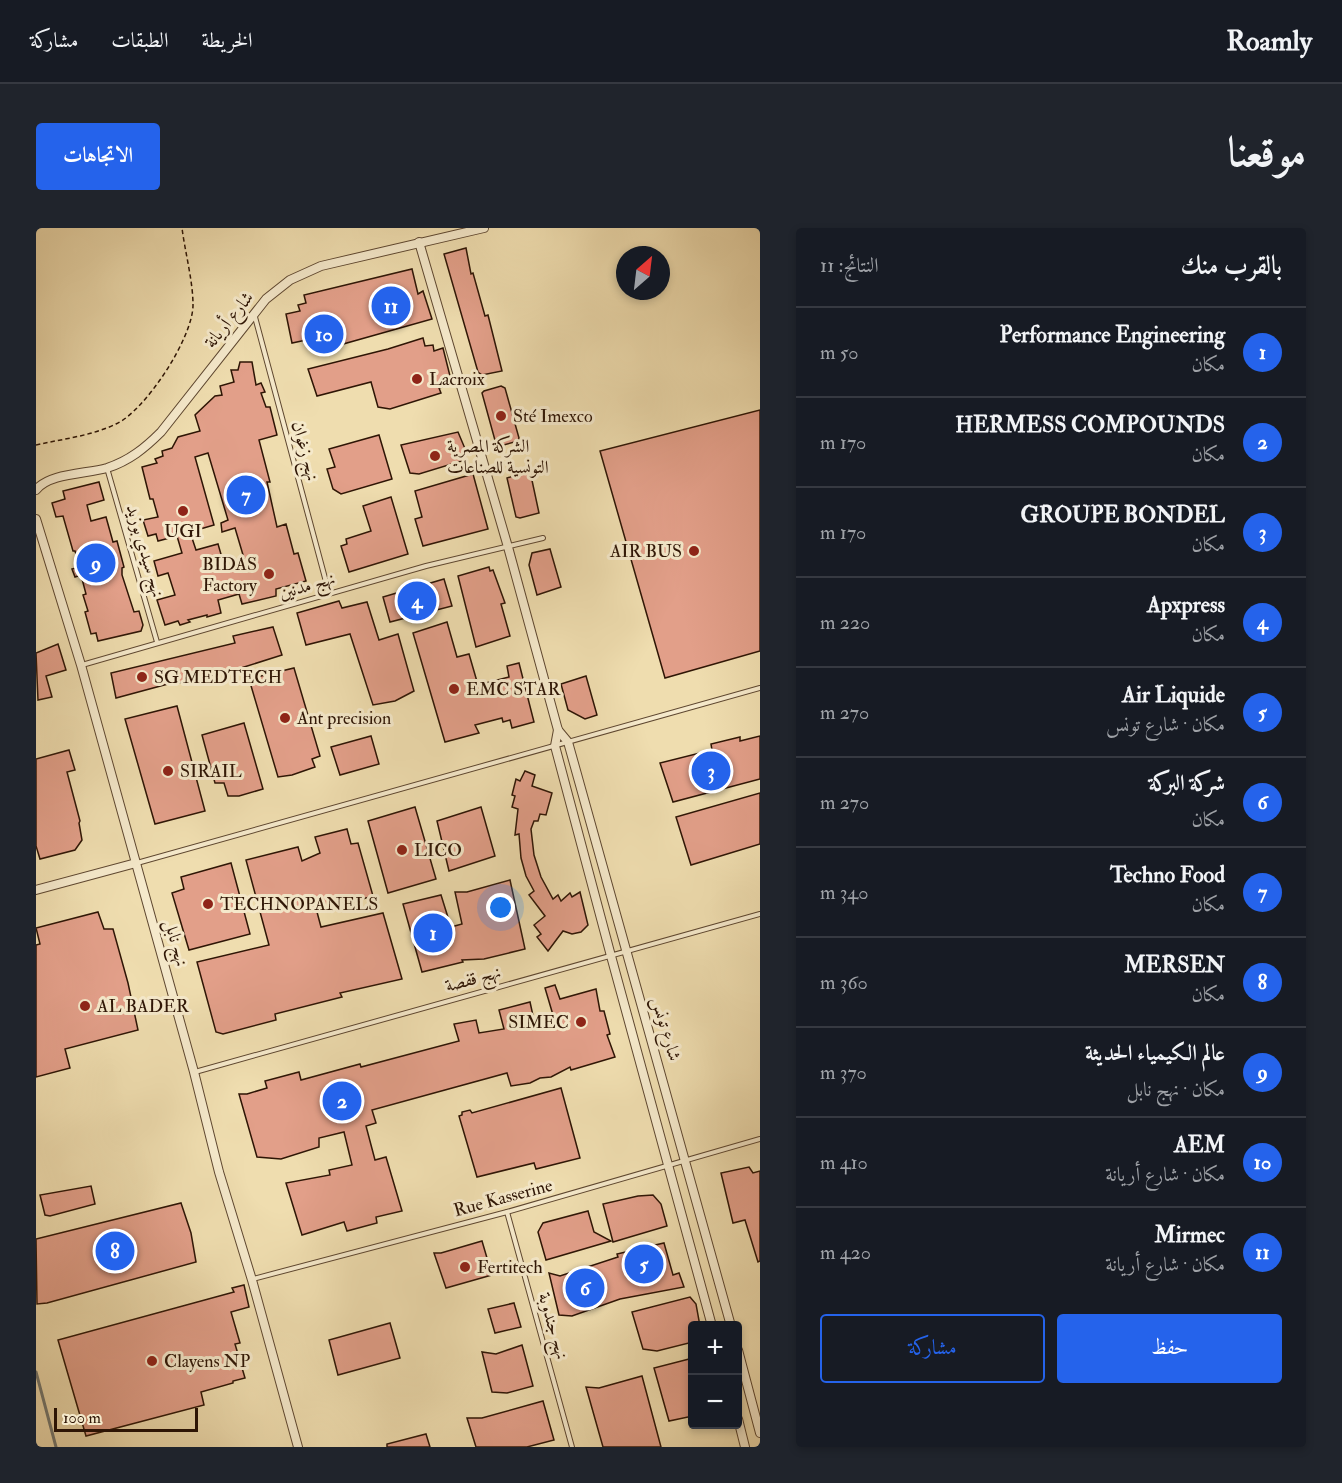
<!DOCTYPE html>
<html lang="ar">
<meta charset="utf-8">
<style>
:root{--surface:#171b24;--page:#20242c;--text:#f1f3f6;--muted:#9ea1a6;--line:#363941;--accent:#2563eb}
body{margin:0;font-family:"IM FELL Double Pica",Amiri,serif;background:var(--page);color:var(--text);direction:rtl}
.controls{position:absolute;right:18px;bottom:18px;display:grid;overflow:hidden;border-radius:6px;box-shadow:0 3px 9px #0003}
.controls button{width:54px;height:54px;display:grid;place-items:center;padding:0;border:0;border-bottom:2px solid var(--line);background:var(--surface);color:var(--text);font:30px sans-serif}
.compass{position:absolute;left:580px;top:18px;width:54px;height:54px;border-radius:50%;background:var(--surface);box-shadow:0 3px 9px #0003;rotate:28deg}
.scale{position:absolute;left:18px;bottom:15px;width:144px;box-sizing:border-box;padding-left:6px;border:3px solid #2e1505;border-top:0;font-size:16px;line-height:21px;white-space:nowrap;color:#2e1505;-webkit-text-stroke:4px #f5e9cb;paint-order:stroke}
.you{position:absolute;left:465px;top:680px;width:21px;height:21px;margin:-15px;border:4px solid #fff;border-radius:50%;background:#1a73e8;box-shadow:0 0 0 9px #1a73e833}
.badge{display:grid;place-items:center;width:39px;height:39px;border-radius:50%;background:var(--accent);color:#fff;font-size:20px;font-weight:700}
.pin{position:absolute;translate:-50% -50%;border:3px solid #fff;box-shadow:0 2px 6px #0006}
.list{margin:0;padding:0;list-style:none}
h2{display:flex;justify-content:space-between;align-items:center;height:78px;margin:0;padding:0 24px;font-size:26px}
h2 small{font-size:20px;font-weight:400;color:var(--muted)}
.list li{display:grid;grid-template-columns:39px 1fr auto;gap:18px;align-items:center;box-sizing:border-box;height:90px;padding:0 24px;border-top:2px solid var(--line)}
.list b{display:block;font-size:22px;white-space:nowrap}
.list p{margin:0;font-size:20px;white-space:nowrap;color:var(--muted)}
.list em{font-size:20px;font-style:normal;color:var(--muted)}
.actions{display:flex;gap:12px;padding:18px 24px}
.actions a{flex:1;padding:14px 0;border:2px solid var(--accent);border-radius:6px;text-align:center;font-size:21px;color:var(--accent)}
.actions .main{background:var(--accent);color:#fff}
.map{position:relative;flex:none;width:724px;height:1219px;overflow:hidden;direction:ltr;border-radius:6px}
header{display:flex;align-items:center;gap:36px;box-sizing:border-box;height:84px;padding:0 30px;background:var(--surface);border-bottom:2px solid var(--line)}
header strong{font-size:28px}
nav{display:flex;gap:33px;margin-inline-start:auto;font-size:21px}
.intro{display:flex;align-items:center;justify-content:space-between;box-sizing:border-box;height:144px;padding:0 36px}
h1{margin:0;font-size:42px}
.button{padding:15px 27px;border-radius:6px;background:var(--accent);color:#fff;font-size:21px;font-weight:700}
main{display:flex;gap:36px;padding:0 36px}
aside{flex:1;background:var(--surface);border-radius:6px;box-shadow:0 3px 9px #0003}
.map>svg:first-child{display:block}
</style>
<header>
<strong>Roamly</strong>
<nav><a>الخريطة</a><a>الطبقات</a><a>مشاركة</a></nav>
</header>
<div class="intro"><h1>موقعنا</h1><a class="button">الاتجاهات</a></div>
<main>
<aside>
<h2>بالقرب منك<small>النتائج: 11</small></h2>
<ul class="list">
<li><span class="badge">1</span><div><b>Performance Engineering</b><p>مكان</p></div><em>50 m</em></li>
<li><span class="badge">2</span><div><b>HERMESS COMPOUNDS</b><p>مكان</p></div><em>170 m</em></li>
<li><span class="badge">3</span><div><b>GROUPE BONDEL</b><p>مكان</p></div><em>170 m</em></li>
<li><span class="badge">4</span><div><b>Apxpress</b><p>مكان</p></div><em>220 m</em></li>
<li><span class="badge">5</span><div><b>Air Liquide</b><p>مكان · شارع تونس</p></div><em>270 m</em></li>
<li><span class="badge">6</span><div><b>شركة البركة</b><p>مكان</p></div><em>270 m</em></li>
<li><span class="badge">7</span><div><b>Techno Food</b><p>مكان</p></div><em>340 m</em></li>
<li><span class="badge">8</span><div><b>MERSEN</b><p>مكان</p></div><em>360 m</em></li>
<li><span class="badge">9</span><div><b>عالم الكيمياء الحديثة</b><p>مكان · نهج نابل</p></div><em>370 m</em></li>
<li><span class="badge">10</span><div><b>AEM</b><p>مكان · شارع أريانة</p></div><em>410 m</em></li>
<li><span class="badge">11</span><div><b>Mirmec</b><p>مكان · شارع أريانة</p></div><em>420 m</em></li>
</ul>
<div class="actions"><a class="main">حفظ</a><a>مشاركة</a></div>
</aside>
<div class="map">
<svg width="724" height="1219" viewBox="0 0 724 1219">
<rect width="100%" height="100%" fill="#efddaf"/>
<filter id="stains"><feTurbulence type="fractalNoise" baseFrequency=".00333" numOctaves="4"/><feColorMatrix values="0 0 0 0 .2 0 0 0 0 .09 0 0 0 0 .02 0 0 0 .5 -.17"/></filter>
<radialGradient id="worn" r=".72"><stop offset=".6" stop-color="#630" stop-opacity="0"/><stop offset="1" stop-color="#630" stop-opacity=".3"/></radialGradient>
<g fill="none" stroke-linecap="round" stroke-linejoin="round">
<path stroke="#727770" stroke-width="3" d="M0 1144 20 1219"/>
</g>
<g fill="#e29f89" stroke="#2e1505" stroke-width="1.5" fill-rule="evenodd">
<path d="M430 20 435 46 437 45 449 88 452 87 466 143 446 147 442 144 408 26Z"/>
<path d="M376 41 382 66 387 63 396 91 293 120 291 113 272 118 270 112 256 115 250 86 264 83 262 77 270 75 268 67Z"/>
<path d="M387 110 389 118 397 117 398 123 407 120 416 156 403 160 405 165 354 181 342 179 335 154 281 168 272 141 352 121Z"/>
<path d="M204 134H216L220 157 225 155 229 164 225 165 230 179H234L241 207 223 212 234 254H231L241 299 250 296 258 326 262 325 270 353 240 361V368L206 376 203 366 182 372 185 385 171 389V387L152 392 154 394 144 397 142 393 129 397 121 372 139 367 132 345 122 348 118 333 146 325 141 308 122 313 120 306 112 308 107 292 122 289 117 271H114L106 239 121 235 119 231 127 228 126 223 136 220 142 209 164 203 159 187 179 168 186 167 184 158 198 154 195 142H202ZM172 225 192 292 185 295 186 304 199 300 210 337 189 340 182 316 160 322 154 304 178 297 159 229Z"/>
<path d="M465 158 469 160 483 210 482 213 464 218 460 216 446 165 448 163Z"/>
<path d="M724 182V423L629 450 564 223Z"/>
<path d="M422 204 430 223 429 232 383 246 374 245 365 217Z"/>
<path d="M343 207 356 251 305 266 297 261 291 241 299 239 293 221Z"/>
<path d="M494 243 503 285 484 290 480 289 471 250Z"/>
<path d="M437 246 452 301 387 318 379 291 386 289 379 263Z"/>
<path d="M63 254 68 272 51 277 55 293 70 289 77 314 81 313 88 339 86 340V347L98 384 103 383 107 397 105 403 62 413 60 405 55 406 49 384 52 383 47 367 50 366 45 347 39 349 36 341 44 339 39 323H37L27 288 20 289 16 275 29 271 27 263Z"/>
<path d="M355 269 372 326 313 344 305 318 311 316 310 311 335 303 327 278Z"/>
<path d="M514 321 525 359 501 367 493 337 496 325Z"/>
<path d="M453 339 454 343 457 342 469 375 465 376 474 408 440 419 422 348Z"/>
<path d="M408 351 416 378 354 394 347 369Z"/>
<path d="M303 373 306 380 331 374 343 412 362 406 378 463 359 473 337 477 314 406 270 417 261 385Z"/>
<path d="M411 394 421 429 433 426 442 457 473 449 471 438 483 435 498 494 476 500 474 492 467 494 466 490 439 497 443 505 409 514 377 405Z"/>
<path d="M237 399 246 427 205 440 143 455V453L80 470 75 445 199 415 197 408Z"/>
<path d="M22 416 30 442 10 448 16 469 2 472 0 425Z"/>
<path d="M258 440 284 528 276 531 279 539 256 547 242 549 213 451Z"/>
<path d="M550 448 561 487 549 491 532 482 525 456Z"/>
<path d="M141 478 169 583 119 596 89 491Z"/>
<path d="M208 495 227 561 203 568H192L188 555H179L166 507Z"/>
<path d="M335 508 343 536 304 547 295 519Z"/>
<path d="M724 508V551L637 574 624 535 676 522 675 516 704 509V513Z"/>
<path d="M33 522 39 542 31 544 44 593 43 595 46 612 39 622 4 631 0 618V531Z"/>
<path d="M489 543 499 547 496 558 516 565 510 587 504 586 502 593H498L495 601 498 627 505 649 517 671 522 667 525 673 534 665 536 669 544 664 552 697 545 704 536 706 527 703 512 723 501 709 505 706 498 697 509 688 493 667 498 663 490 648 485 630 483 606 479 607 482 581 476 579 479 568 476 567 480 551 484 553Z"/>
<path d="M724 565V616L655 637 640 589Z"/>
<path d="M379 579 400 651 352 665 332 593Z"/>
<path d="M445 579 459 628 413 643 401 593Z"/>
<path d="M311 601 315 616 322 615 337 668 281 684 285 699 347 685 366 751 304 765 306 769 239 786 240 792 187 806 180 804 161 734 233 717 210 632 262 619 266 633 284 625 279 609Z"/>
<path d="M195 635 214 706 153 722 136 665 148 661 145 649Z"/>
<path d="M474 652 489 721 448 731 426 732 427 734 386 744 367 676 405 667 415 699 426 696 419 664H431Z"/>
<path d="M62 684 68 701H77L92 755 102 802 29 821 34 840 0 849V717L4 716 0 700Z"/>
<path d="M519 757 524 771 560 761 564 783H568L574 806 571 807 579 829 535 842 534 839 515 849 504 850 494 855 475 858 471 845 336 882 340 895 330 898 339 932 350 929 366 983 340 989 341 995 311 1003 308 994 266 1007 250 955 294 947 293 942 316 937 308 904 283 910V919L245 931 221 929 203 866H211L231 860 229 853 263 844 265 852 324 836 325 839 423 813 418 796 440 792 443 805 468 801 463 782 494 774 498 792 517 787 509 760Z"/>
<path d="M525 860 544 930 500 941 498 935 441 949 423 888 426 887V884L434 882 436 885Z"/>
<path d="M713 939 717 945 724 943V1033L722 1034 709 992 697 995 685 945Z"/>
<path d="M55 958 59 976 14 988 9 987 4 967Z"/>
<path d="M617 967 625 976 631 998 577 1014 567 976 602 968Z"/>
<path d="M145 975 155 1005 160 1034 11 1075 1 1076 0 1011Z"/>
<path d="M552 983 558 1004 575 1013 510 1032 502 1004 507 995Z"/>
<path d="M446 1013 456 1047 410 1060 398 1025H405Z"/>
<path d="M628 1015 637 1047 643 1045 648 1059 584 1071 536 1088 523 1087 513 1045 524 1048 582 1029 581 1026Z"/>
<path d="M208 1057 213 1079 195 1084 204 1115 199 1116 209 1150 197 1153V1155L165 1164 168 1177 50 1208 22 1112 198 1064 196 1060Z"/>
<path d="M654 1069 660 1076 664 1098H657V1114L621 1123 607 1121 596 1084Z"/>
<path d="M478 1075 485 1099 459 1105 452 1081Z"/>
<path d="M354 1095 364 1130 302 1147 293 1112Z"/>
<path d="M486 1117 497 1158 471 1165 456 1164 446 1124 460 1126Z"/>
<path d="M657 1130V1188L633 1193 618 1140Z"/>
<path d="M606 1148 625 1219H567L550 1159 563 1160Z"/>
<path d="M507 1173 518 1212 491 1219H440L431 1190H446Z"/>
<path d="M390 1206 394 1219H351V1216Z"/>
</g>
<g fill="none" stroke-linecap="round" stroke-linejoin="round">
<defs>
<g id="lane">
<path d="M219 89 293 365"/>
<path d="M71 240 121 414"/>
<path d="M46 437 390 338 507 310"/>
<path d="M101 635 724 460"/>
<path d="M159 844 724 686"/>
<path d="M471 984 536 1219"/>
<path d="M217 1051 471 984 724 911"/>
</g>
<g id="street">
<path d="M383 14 472 319 522 502 532 514 695 1098"/>
<path d="M0 262C13 245 50 246 71 240 93 233 109 220 125 204L230 71 254 52 285 38 448 0"/>
<path d="M0 291 45 437 158 844 183 944 216 1052 262 1219"/>
<path d="M522 502 519 518 575 728 676 1098"/>
<path d="M0 662 100 635"/>
<path d="M702 1122 724 1205"/>
<path d="M702 1191 709 1219"/>
</g>
</defs>
<use href="#lane" stroke="#5e4730" stroke-width="6"/>
<use href="#street" stroke="#5e4730" stroke-width="10"/>
<path stroke="#2e1505" stroke-width="1.5" stroke-dasharray="4.5 3" stroke-linecap="butt" d="M0 217C26 211 55 208 80 196 109 183 157 110 157 77 157 53 149 24 146 0"/>
<use href="#lane" stroke="#f5e9cb" stroke-width="4"/>
<use href="#street" stroke="#f5e9cb" stroke-width="8"/>
</g>
<g fill="#8f2418" stroke="#f5e9cb" stroke-width="2">
<circle cx="381" cy="151" r="6"/>
<circle cx="465" cy="188" r="6"/>
<circle cx="399" cy="228" r="6"/>
<circle cx="147" cy="283" r="6"/>
<circle cx="658" cy="323" r="6"/>
<circle cx="233" cy="346" r="6"/>
<circle cx="106" cy="449" r="6"/>
<circle cx="418" cy="461" r="6"/>
<circle cx="249" cy="490" r="6"/>
<circle cx="132" cy="543" r="6"/>
<circle cx="366" cy="622" r="6"/>
<circle cx="172" cy="676" r="6"/>
<circle cx="49" cy="778" r="6"/>
<circle cx="545" cy="794" r="6"/>
<circle cx="429" cy="1039" r="6"/>
<circle cx="116" cy="1133" r="6"/>
</g>
<g text-anchor="middle" dominant-baseline="central" stroke-width="6" stroke-linejoin="round" paint-order="stroke">
<g font-size="18" fill="#2e1505" stroke="#f5e9cb">
<text transform="translate(193 92) rotate(-51)">شارع أريانة</text>
<text transform="translate(269 223) rotate(75)">نهج زغوان</text>
<text transform="translate(109 323) rotate(74)">نهج سيدي بوزيد</text>
<text transform="translate(271 358) rotate(-16)">نهج مدنين</text>
<text transform="translate(140 715) rotate(75)">نهج نابل</text>
<text transform="translate(437 751) rotate(-15)">نهج قفصة</text>
<text transform="translate(630 801) rotate(74)">شارع تونس</text>
<text transform="translate(467 970) rotate(-15)">Rue Kasserine</text>
<text transform="translate(517 1098) rotate(74)">نهج جندوبة</text>
</g>
<g font-size="18" fill="#2e1505" stroke="#f5e9cb" text-anchor="start">
<text x="393" y="151">Lacroix</text>
<text x="477" y="188">Sté Imexco</text>
<text x="411" y="218">الشركة المصرية<tspan x="411" dy="21">التونسية للصناعات</tspan></text>
<text x="147" y="303" text-anchor="middle">UGI</text>
<text x="646" y="323" text-anchor="end">AIR BUS</text>
<text x="221" y="336" text-anchor="end">BIDAS<tspan x="221" dy="21">Factory</tspan></text>
<text x="118" y="449">SG MEDTECH</text>
<text x="430" y="461">EMC STAR</text>
<text x="261" y="490">Ant precision</text>
<text x="144" y="543">SIRAIL</text>
<text x="378" y="622">LICO</text>
<text x="184" y="676">TECHNOPANELS</text>
<text x="61" y="778">AL BADER</text>
<text x="533" y="794" text-anchor="end">SIMEC</text>
<text x="441" y="1039">Fertitech</text>
<text x="128" y="1133">Clayens NP</text>
</g>
</g>
<rect width="100%" height="100%" filter="url(#stains)"/>
<rect width="100%" height="100%" fill="url(#worn)"/>
</svg>
<div class="controls">
<button>+</button>
<button>−</button>
</div>
<svg class="compass" viewBox="-18 -18 36 36"><path d="M0-13l5 13h-10z" fill="#e53935"/><path d="M0 13l5-13h-10z" fill="#9ea1a6"/></svg>
<div class="scale">100 m</div>
<div class="you"></div>
<div class="pin badge" style="left:397px;top:705px">1</div>
<div class="pin badge" style="left:306px;top:873px">2</div>
<div class="pin badge" style="left:675px;top:543px">3</div>
<div class="pin badge" style="left:381px;top:373px">4</div>
<div class="pin badge" style="left:608px;top:1036px">5</div>
<div class="pin badge" style="left:549px;top:1060px">6</div>
<div class="pin badge" style="left:210px;top:267px">7</div>
<div class="pin badge" style="left:79px;top:1023px">8</div>
<div class="pin badge" style="left:60px;top:335px">9</div>
<div class="pin badge" style="left:288px;top:106px">10</div>
<div class="pin badge" style="left:355px;top:78px">11</div>
</div>
</main>
